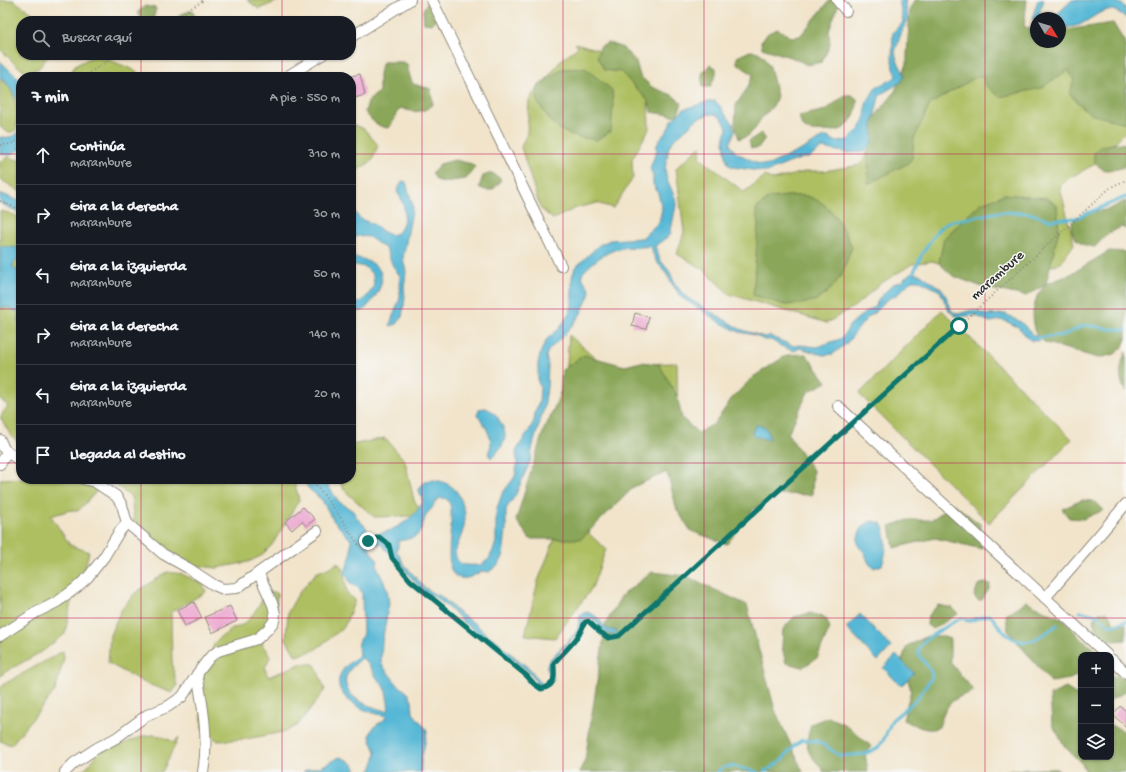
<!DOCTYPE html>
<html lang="es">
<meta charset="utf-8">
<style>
:root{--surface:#171b24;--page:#20242c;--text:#f1f3f6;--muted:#9ea1a6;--line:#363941}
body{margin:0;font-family:"Gochi Hand",sans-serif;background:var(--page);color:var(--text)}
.controls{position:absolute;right:12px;bottom:12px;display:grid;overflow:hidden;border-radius:8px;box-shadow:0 1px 3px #0004}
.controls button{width:36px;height:36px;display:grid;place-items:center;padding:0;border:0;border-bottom:1px solid var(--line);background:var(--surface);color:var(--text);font:20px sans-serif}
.compass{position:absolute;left:1030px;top:12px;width:36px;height:36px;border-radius:50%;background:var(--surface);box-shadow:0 1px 3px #0004;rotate:128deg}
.stop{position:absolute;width:12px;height:12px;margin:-9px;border:3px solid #0f766e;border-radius:50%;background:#fff}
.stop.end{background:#0f766e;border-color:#fff;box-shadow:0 1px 4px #0008}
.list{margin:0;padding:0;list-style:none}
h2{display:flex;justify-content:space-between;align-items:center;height:52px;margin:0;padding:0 16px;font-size:17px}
h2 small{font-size:13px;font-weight:400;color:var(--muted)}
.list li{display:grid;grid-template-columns:26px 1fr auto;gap:12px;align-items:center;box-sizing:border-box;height:60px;padding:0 16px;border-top:1px solid var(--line)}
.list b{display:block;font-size:15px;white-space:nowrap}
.list p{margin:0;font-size:13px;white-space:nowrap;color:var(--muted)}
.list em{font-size:13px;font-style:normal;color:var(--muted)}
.icon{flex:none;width:22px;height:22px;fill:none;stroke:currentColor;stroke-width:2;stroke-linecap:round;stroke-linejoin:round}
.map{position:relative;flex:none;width:1126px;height:772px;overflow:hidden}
.search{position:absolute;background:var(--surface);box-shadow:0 1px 3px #0004;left:16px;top:16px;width:340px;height:44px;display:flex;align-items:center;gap:10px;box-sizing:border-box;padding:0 14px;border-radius:16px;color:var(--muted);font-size:15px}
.panel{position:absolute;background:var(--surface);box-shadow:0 1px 3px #0004;left:16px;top:72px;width:340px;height:412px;border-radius:16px}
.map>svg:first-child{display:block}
</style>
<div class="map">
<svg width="1126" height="772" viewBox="0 0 1126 772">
<rect width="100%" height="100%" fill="#f6f6f2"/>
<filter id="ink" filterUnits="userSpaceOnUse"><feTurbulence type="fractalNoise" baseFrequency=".025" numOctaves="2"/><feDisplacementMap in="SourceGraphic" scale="8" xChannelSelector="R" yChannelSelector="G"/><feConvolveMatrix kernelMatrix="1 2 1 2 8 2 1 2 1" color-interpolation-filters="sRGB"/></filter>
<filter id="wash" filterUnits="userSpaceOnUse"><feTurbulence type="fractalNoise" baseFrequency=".012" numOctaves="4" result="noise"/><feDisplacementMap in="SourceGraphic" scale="16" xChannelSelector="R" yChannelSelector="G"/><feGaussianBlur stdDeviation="0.9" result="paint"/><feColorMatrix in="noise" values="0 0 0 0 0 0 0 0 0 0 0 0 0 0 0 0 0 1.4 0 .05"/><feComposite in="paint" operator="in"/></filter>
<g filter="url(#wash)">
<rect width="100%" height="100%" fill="#f1e4cb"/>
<g fill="#aebf62" stroke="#6c7546">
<path d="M0 0H13L44 21H21V55H49L39 68 29 73 17 66 0 49Z"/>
<path d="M247 0H280L259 9Z"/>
<path d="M1036 42H1060L1126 68V131L1093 165 1064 181 1060 187 1074 244 1061 263 1030 272 963 271 932 261 912 264 880 284 855 306 827 323 729 294 703 269 677 254 684 232 676 168 701 146 700 158 744 192 765 176 773 180 808 171H824L860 165 892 107Z"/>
<path d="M575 43 614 54 648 101 649 129 632 159 633 178 613 208 597 203 576 208 553 219 540 208 521 147 527 133 529 101 534 92 545 81 562 59 578 47Z"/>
<path d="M96 55 132 69 143 77H67L76 65Z"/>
<path d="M0 79 10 86 19 112 16 130 9 133 0 127Z"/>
<path d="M351 124 364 129 378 145 372 161 351 174Z"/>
<path d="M8 157 18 160 21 159V192L0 179V162Z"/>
<path d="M0 211 9 213 21 218V446L10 434 0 417 8 406 0 399Z"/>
<path d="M942 310 1072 439 989 523 859 394Z"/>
<path d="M569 335 610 370 634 364 677 363 678 425 600 486 589 534 606 549 592 588 555 638 525 635 538 581 555 538 524 512 535 457 566 377Z"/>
<path d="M385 438 381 439 388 441 405 461 414 500 420 510 413 516 374 517 344 490 338 479H351V445Z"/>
<path d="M21 478V479H88L98 490 78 511 70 510 51 516 70 545 89 552 79 591 71 602 65 634 43 651 5 672 0 677V479Z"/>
<path d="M108 479H296L295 484 299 500 272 545 261 556 248 562 217 568 199 566 184 560 155 544 134 521 131 497Z"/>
<path d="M336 562 343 567 347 593 355 600 344 627 315 650 296 656 286 639 288 612 298 594 316 573 337 564Z"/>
<path d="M167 572 182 574 203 584 206 592 171 612 172 662 177 686 172 693 145 683 108 663 110 635 121 610 135 593Z"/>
<path d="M273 591 277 594C277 602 275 615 271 623 267 632 261 636 263 647L267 650 270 657 265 668 268 677 300 664H314L316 666 325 690 297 726 283 732 246 739 218 741 202 728 201 673 215 643 220 637 228 633 232 628C253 627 256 600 273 591Z"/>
<path d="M63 651 64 658 55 691 11 745 0 741V688L6 683Z"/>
<path d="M153 735 161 736 174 742 179 737 162 772H82L98 754 105 749 104 751 144 736Z"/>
</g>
<g fill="#8aa658" stroke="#5a6842">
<path d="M429 0 440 15 432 24 424 23 423 10Z"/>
<path d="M830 0H840L829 31 830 45 822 62 807 65 796 59 762 48 761 42 768 33 778 29 791 37 800 36Z"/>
<path d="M915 0H945L958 2 966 0H1027L1024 26 1036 32V42H1060V31L1113 23 1124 41 1126 51V123L1093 115 1083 108 1070 94 1074 79 1068 70 1041 88 1000 97 984 84V78L978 76 930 104 914 139 912 158 907 164 868 184V155L872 126 874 118 894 93 907 64V55L910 8Z"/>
<path d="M145 6 156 8 153 21H144L137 13Z"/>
<path d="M192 10 197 21H179V15Z"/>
<path d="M609 43 623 48 636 62 640 76 652 87 672 95 682 103 677 116 651 112 649 102 621 72 604 70 597 56 600 47Z"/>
<path d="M750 51 758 52 764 56 770 67 777 96 773 106 760 120 755 129 748 136 739 139 735 125 736 105 748 87 753 74 745 69 737 63V57Z"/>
<path d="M383 62H403L407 64 410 77 413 84 431 89 433 105C422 113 413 113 401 108 395 112 394 122 389 128 377 127 372 121 365 112L368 101 379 92V73Z"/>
<path d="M710 65 716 68V75L710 87H703C701 74 700 74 710 65Z"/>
<path d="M585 68 612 90 613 106 611 131 597 140 578 137 562 131 551 122 537 101 538 86 562 69Z"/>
<path d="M845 95H852L857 99C858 110 852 123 842 129 836 132 814 132 807 130 805 129 804 127 802 126L799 116 826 110Z"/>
<path d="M761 133 765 138 758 148H751L749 141Z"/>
<path d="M1118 143 1126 144V165C1123 168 1121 168 1117 169 1105 171 1102 171 1094 161V152L1101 146Z"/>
<path d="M455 160 472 164 475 167 466 179 443 182 436 180 432 172 440 164Z"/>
<path d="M492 173 501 179C496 189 490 194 479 187L483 176Z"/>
<path d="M1005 194 1047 198 1057 206 1059 230 1046 284 1071 274 1109 251 1126 252V339L1122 348 1115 354 1098 358 1046 343 1038 338 1034 330 1033 312 1037 296 1045 285 1026 296 985 288 953 276 939 263 944 238 981 203Z"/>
<path d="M788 196C793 196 801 195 806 196 833 203 841 225 852 247L841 276 830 290 817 300 801 304 785 305 753 295 758 225 756 209 769 198Z"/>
<path d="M1126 201V229L1121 227 1106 235 1095 247C1086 246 1078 244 1074 236 1062 212 1096 213 1109 209 1115 207 1120 203 1126 201Z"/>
<path d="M1126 352V392C1118 380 1120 364 1126 352Z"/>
<path d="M806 354 827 382 808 392 788 434 813 470 812 495 781 494 753 510 727 544 691 531 677 510 667 472 635 486 581 539H530L516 520 544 429 560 400 562 370 584 355 625 366 641 362 659 364 677 396 682 418 698 433 714 424 733 397 753 377 787 355Z"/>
<path d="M1082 500 1093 501 1104 510 1083 519 1069 518 1062 509Z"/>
<path d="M954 504 981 525 982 549 935 538 894 548 890 526 908 520H931Z"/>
<path d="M652 572 686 576 747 605 775 710 803 772H579L585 760 606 623 622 595Z"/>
<path d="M984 583 990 584 989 589 982 600H977L974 596 978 585Z"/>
<path d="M1026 601 1041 609 1065 620 1078 636 1099 653 1098 655H1081V673L1070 679 1051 682 1008 631 1006 615Z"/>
<path d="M938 605 953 608 958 614 933 629 927 625 928 615Z"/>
<path d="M1107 611 1112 618 1114 625 1126 624V640L1114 641 1097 636 1093 619 1099 613Z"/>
<path d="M810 613 826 618 830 628 817 658 803 667 786 663 782 647 783 629 794 617Z"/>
<path d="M928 636H941L950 639V662L974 691C950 700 947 702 939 727 927 733 915 725 903 720L911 690 902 660 907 646Z"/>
<path d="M1116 676 1124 677 1126 680V691L1111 700V678Z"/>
<path d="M1066 688 1081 698V757H1111V725L1126 732V772H1086L1082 764 1065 747 1052 724 1050 695Z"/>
<path d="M828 717 846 725 872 747 865 753 868 772H824C821 766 816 762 812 757 804 747 808 735 811 724Z"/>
<path d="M1023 769H1057L1059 772H999Z"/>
</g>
<g fill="#57b8d6" stroke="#417280" fill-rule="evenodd">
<path d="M899 0H905L908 20 902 30 895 52 897 60 904 74V77L901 82 883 93 879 97 873 123V140L869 147 864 151 848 153 822 148 809 158H803L789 163 767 172 732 167 728 164 726 157 724 141 727 128 722 118 715 114H709L697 119 674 140 669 146 665 169 667 179 675 198 676 205 670 235 655 246 660 260 670 272 675 284 686 297 740 329 764 337 770 336 793 346 800 345 817 347 840 339 845 334 849 326 859 317 874 307 881 296 893 284 902 281 910 273H913L922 275 943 290 949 303 951 310 955 313 958 314 972 310 987 315 1005 314 1021 322 1033 335 1038 337V341L1030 340 1018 327 1003 320 990 322 974 315 957 317 949 311 940 291 918 280H912L898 294 885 301 879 309 866 319 846 344 833 354 823 355 800 348 794 351 781 346 771 340H764L755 335 739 332 719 322 700 309 682 298 672 284 666 273 656 261 650 246C640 248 628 246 618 249 605 252 590 264 582 274L583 279 590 290 589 296 580 315 569 330 548 351 546 356 548 366 547 387 544 408 533 445 530 462 515 496 506 509V529L503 557 499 564 489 572 483 571C476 574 468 580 460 578 435 573 464 499 443 498 436 498 435 503 432 508 432 508 429 512 428 512 423 519 423 532 416 536 411 539 404 540 398 541V547L396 550 404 564 424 587 434 594 440 596 452 606 455 610 478 626 486 634 499 642 501 646 531 670 538 680 543 684 550 678C550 674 547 670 547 666 547 658 572 640 577 630 579 625 578 619 581 614L587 612 596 616 607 629 617 631V635C599 636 600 619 589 618 581 617 580 630 577 635 572 640 566 645 561 650 558 653 562 653 558 655 556 658 553 658 551 662 549 667 554 674 553 680L546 686 541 687 536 682 530 673 462 621 457 615 435 597 427 594 421 589 408 574 397 559 385 549 383 544H370L369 549 378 561 377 566 387 589 389 603 382 642 381 658 382 665 397 684 408 693 412 700 413 713 427 730C426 744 420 757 421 772H370C372 767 375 759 376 754 376 745 366 740 372 730 375 724 384 722 387 716 353 711 314 684 359 656L358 645 363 633 362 593 359 588 351 584 345 573 351 554V540L333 520 322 500 308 488 304 479H324L338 501 353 511 357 518 366 527 369 535C373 534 378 534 382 533 399 528 414 518 423 502L419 490C425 473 449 481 457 492 459 494 463 506 464 509 468 522 460 539 455 551 456 568 468 565 481 565L489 559 494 548 496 542V513L497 508 502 494 514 478 516 473 517 463 516 451 530 429 534 421 535 412 539 402 540 387 538 382V363L541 351 547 339 559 329 569 314 572 306V277L575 268 599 245 610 240 642 238 659 222 662 209 658 193 653 184V176L650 168 657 150 656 147 660 139 667 131 672 120 684 109 707 102 715 101 720 106 724 113 733 123 735 131 730 144 735 152 759 164 769 165 803 149 822 138 827 137 837 142 848 140 860 129 865 119 866 104 876 87 893 79 897 75 893 68 892 60 893 32 903 22ZM362 658C372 666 375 679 385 687 386 693 390 707 388 711 374 709 341 698 346 677 348 670 356 663 362 658Z"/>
<path d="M1038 0H1044L1039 13 1040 18H1036V23L1032 18Z"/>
<path d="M1072 0H1112L1113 1C1125 4 1126 6 1126 18 1107 0 1097 17 1079 25 1074 27 1066 27 1060 28V18H1053Z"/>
<path d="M0 61 21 81V106L6 82 0 78Z"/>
<path d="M21 129V149L9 155 0 154V137C9 138 16 137 21 129Z"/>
<path d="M402 181 406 182 413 206 403 258 406 272 404 287 405 298 402 317 397 324 391 326 390 324 400 298V276L393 266 386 249 369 237 358 236 351 238V207L360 219 373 224 384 232 391 235 399 232C407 218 406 204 397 192Z"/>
<path d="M0 193 21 202V214L0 203Z"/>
<path d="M0 246 21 248V257L15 261 13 265V268L19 271H21V326L17 320 19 313 8 307 0 308Z"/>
<path d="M351 256C358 258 366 260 372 263 393 276 375 299 363 311H351V305C360 304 372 294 374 284 374 282 373 278 373 275L365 267 351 264Z"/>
<path d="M485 408C492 410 496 414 499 420 510 437 505 444 492 458L489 456C487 451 491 449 491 444 490 432 484 424 477 415L479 409Z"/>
<path d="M756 425C768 425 767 430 770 440L754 436 752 432Z"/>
<path d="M872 521 881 523C888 535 887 553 882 565L874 568C866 562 868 559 864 552 863 550 861 549 859 547 854 537 863 524 872 521Z"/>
<path d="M860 614 891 647 878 661 846 628Z"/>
<path d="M896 655 914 673 901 686 883 668Z"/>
<path d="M340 757 349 761 356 767 354 772H303C307 769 310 769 315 768 324 767 332 760 340 757Z"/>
</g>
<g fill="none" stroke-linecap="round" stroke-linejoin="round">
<g stroke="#57b8d6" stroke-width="3">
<path d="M912 276 922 254 937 231 948 222 999 212 1029 213 1050 220 1076 218 1126 197"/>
<path d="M1035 338 1064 335 1085 325 1110 329 1126 330"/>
<path d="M1080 612C1086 612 1096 614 1101 618 1105 622 1107 624 1112 626L1126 621"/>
<path d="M717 772C729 761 743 769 757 772"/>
<path d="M764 772 781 761 795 745 802 740 815 741 821 743 840 756 865 754 878 748 884 739 892 720 916 700 932 677C932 667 921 661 918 652L920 646 926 639 954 622 962 618 968 621 989 615C996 619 997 626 1003 631 1023 651 1038 639 1057 625"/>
</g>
</g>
<g id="blocks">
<g fill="#eda9d1">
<path d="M360 74 365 95 351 99V76Z"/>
<path d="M635 313 649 317 646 329 632 326Z"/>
<path d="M303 507 315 519 306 526 302 521 292 530 285 522Z"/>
<path d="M194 602 202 618 185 626 177 610Z"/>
<path d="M230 606 237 621 212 633 205 617Z"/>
<path d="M1120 706 1126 711V727L1113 715Z"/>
</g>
</g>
</g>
<g filter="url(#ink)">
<use href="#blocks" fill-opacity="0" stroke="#8e887b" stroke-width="1"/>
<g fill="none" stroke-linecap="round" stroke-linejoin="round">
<defs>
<g id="minor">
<path d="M432 0 561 266"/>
<path d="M837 0 846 11"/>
<path d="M351 37 410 0"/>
<path d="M286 77 322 55"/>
<path d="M838 406 1107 655"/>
<path d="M0 440 4 449 21 462"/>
<path d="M0 464 8 452"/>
<path d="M83 479 95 482 116 496 122 505 127 523 163 554 188 568 214 585 223 589 237 588 317 531"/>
<path d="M1045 598 1126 504"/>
<path d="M0 636 35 613 57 602 76 588 88 577 104 557 119 532 127 523"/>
<path d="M1111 659 1126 673"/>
<path d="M197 674C203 707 209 739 203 772"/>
<path d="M65 772 74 763 97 748 116 738 147 715 167 707 182 697 200 670 210 657 218 651 257 639 268 629 274 621 275 614 273 605 259 574"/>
</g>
</defs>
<use href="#minor" stroke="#8e887b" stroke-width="12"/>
<g stroke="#8e887b" stroke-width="2" stroke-dasharray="1 3" stroke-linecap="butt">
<path d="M171 21 204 0"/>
<path d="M83 77 117 55"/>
<path d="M0 145 11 144 21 138"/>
<path d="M0 201 21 210"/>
<path d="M861 415 1111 187 1126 180"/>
<path d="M311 479 337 512 358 544 379 537 389 545 392 557 410 580 541 689C558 686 553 674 554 663 566 649 579 640 585 622L589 621 599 631 609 638 619 636 848 427"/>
</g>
<use href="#minor" stroke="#fff" stroke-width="10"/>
</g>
</g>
<g fill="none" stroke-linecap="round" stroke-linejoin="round" filter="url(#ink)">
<path stroke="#0f766e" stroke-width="5" d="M368 541 379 537 389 545 392 558 410 580 527 676 534 684 541 689C557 686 554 675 554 663 566 649 579 640 585 622L588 621 599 631 608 638 619 636 959 326"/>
</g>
<path fill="none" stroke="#c2185b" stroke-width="1" stroke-opacity="0.55" d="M141 0V21M282 0V21M422 0V772M563 0V772M704 0V772M844 0V772M985 0V772M141 55V77M282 55V77M0 154H21M351 154H1126M0 309H21M351 309H1126M0 463H21M351 463H1126M141 479V772M282 479V772M0 618H1126"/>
<g text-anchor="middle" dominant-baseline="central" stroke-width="3" stroke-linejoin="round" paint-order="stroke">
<g font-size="14" fill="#2b2b2b" stroke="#f6f6f2">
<text transform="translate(998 276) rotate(-42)">marambure</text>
</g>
</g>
</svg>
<div class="controls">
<button>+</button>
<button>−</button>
<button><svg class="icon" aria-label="layers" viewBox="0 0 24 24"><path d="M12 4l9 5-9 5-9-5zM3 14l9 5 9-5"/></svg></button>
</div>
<svg class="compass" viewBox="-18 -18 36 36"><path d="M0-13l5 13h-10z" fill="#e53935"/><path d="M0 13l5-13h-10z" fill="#9ea1a6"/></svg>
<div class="stop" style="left:959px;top:326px"></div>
<div class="stop end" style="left:368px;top:541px"></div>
<div class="search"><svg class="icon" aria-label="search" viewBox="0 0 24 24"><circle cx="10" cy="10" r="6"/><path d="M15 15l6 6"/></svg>Buscar aquí</div>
<section class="panel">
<h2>7 min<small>A pie · 550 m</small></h2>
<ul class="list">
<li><svg class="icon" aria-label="ahead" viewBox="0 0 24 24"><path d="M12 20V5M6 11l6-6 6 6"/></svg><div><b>Continúa</b><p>marambure</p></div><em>310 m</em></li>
<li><svg class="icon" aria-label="right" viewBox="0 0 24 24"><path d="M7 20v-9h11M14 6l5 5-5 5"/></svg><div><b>Gira a la derecha</b><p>marambure</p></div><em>30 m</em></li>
<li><svg class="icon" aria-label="left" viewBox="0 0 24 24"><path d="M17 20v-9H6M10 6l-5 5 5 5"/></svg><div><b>Gira a la izquierda</b><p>marambure</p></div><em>50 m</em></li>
<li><svg class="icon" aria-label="right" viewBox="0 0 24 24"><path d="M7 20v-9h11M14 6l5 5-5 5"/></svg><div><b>Gira a la derecha</b><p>marambure</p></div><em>140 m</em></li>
<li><svg class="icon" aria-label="left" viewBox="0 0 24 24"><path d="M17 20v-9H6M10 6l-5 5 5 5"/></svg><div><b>Gira a la izquierda</b><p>marambure</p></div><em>20 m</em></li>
<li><svg class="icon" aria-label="arrive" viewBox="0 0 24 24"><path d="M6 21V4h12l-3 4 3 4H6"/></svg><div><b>Llegada al destino</b></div></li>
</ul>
</section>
</div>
